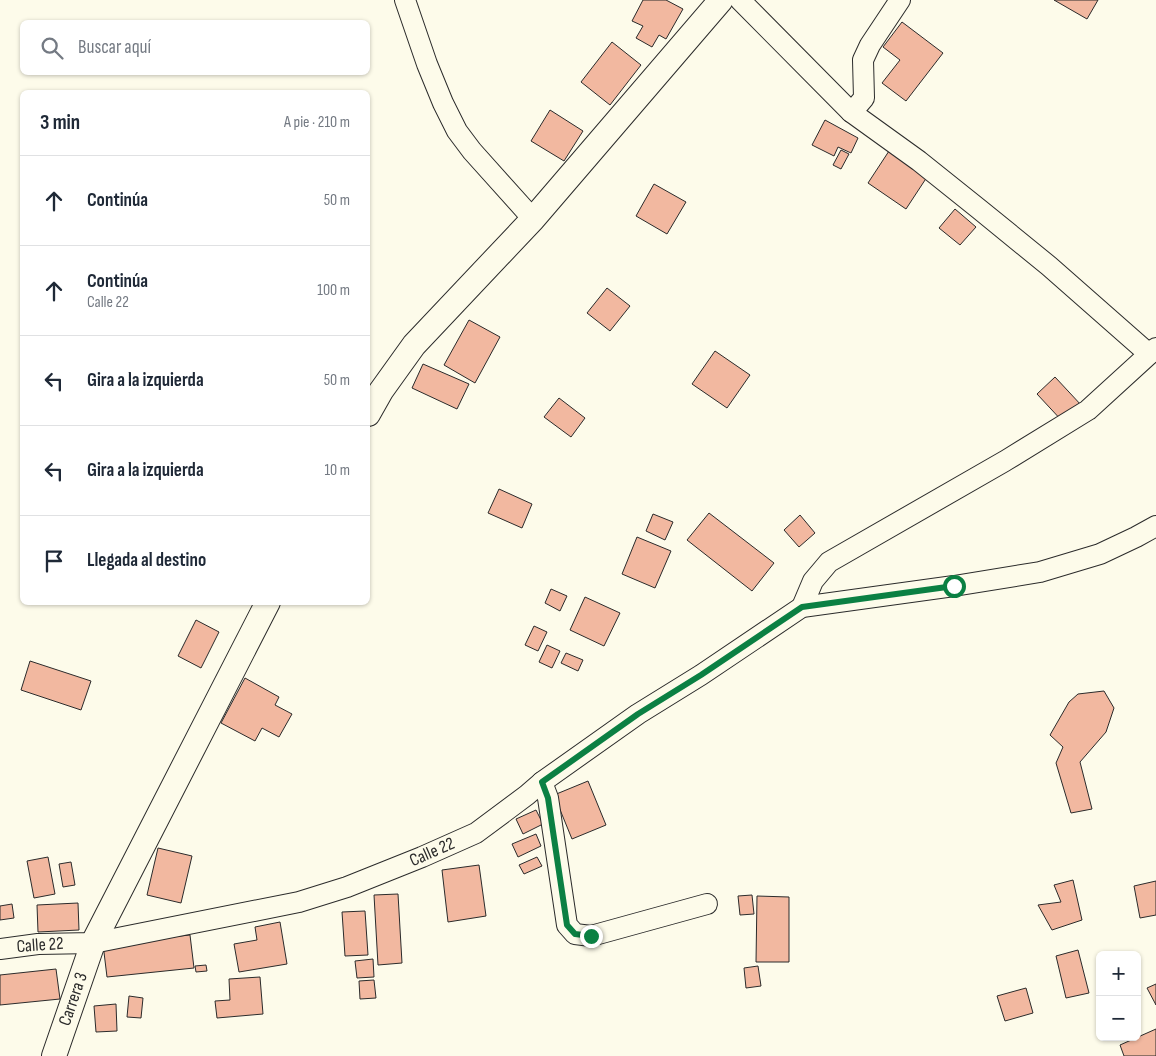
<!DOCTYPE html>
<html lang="es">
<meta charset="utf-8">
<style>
:root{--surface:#fff;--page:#f2f2f3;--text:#1f2937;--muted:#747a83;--line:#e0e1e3}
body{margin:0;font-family:"Sofia Sans Condensed",sans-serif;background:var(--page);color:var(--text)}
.controls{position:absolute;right:15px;bottom:15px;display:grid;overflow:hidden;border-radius:8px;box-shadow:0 1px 4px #0004}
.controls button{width:45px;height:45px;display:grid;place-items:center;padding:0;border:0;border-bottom:1px solid var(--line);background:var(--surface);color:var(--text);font:25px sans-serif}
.stop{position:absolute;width:15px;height:15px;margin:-11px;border:4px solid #0b8043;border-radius:50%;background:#fff}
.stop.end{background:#0b8043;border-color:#fff;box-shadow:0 1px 5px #0008}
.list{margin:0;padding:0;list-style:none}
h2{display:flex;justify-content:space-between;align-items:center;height:65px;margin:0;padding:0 20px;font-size:21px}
h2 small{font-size:16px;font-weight:400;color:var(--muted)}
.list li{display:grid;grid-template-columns:32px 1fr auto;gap:15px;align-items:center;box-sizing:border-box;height:90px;padding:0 20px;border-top:1px solid var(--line)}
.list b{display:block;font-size:19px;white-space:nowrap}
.list p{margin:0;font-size:16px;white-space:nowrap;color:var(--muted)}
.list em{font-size:16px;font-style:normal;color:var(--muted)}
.icon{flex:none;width:28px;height:28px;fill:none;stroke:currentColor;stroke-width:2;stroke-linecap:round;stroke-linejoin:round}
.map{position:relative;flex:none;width:1156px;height:1056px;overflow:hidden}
.search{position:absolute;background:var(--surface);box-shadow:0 1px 4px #0004;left:20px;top:20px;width:350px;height:55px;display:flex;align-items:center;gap:12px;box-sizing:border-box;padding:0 18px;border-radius:8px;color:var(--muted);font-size:19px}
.panel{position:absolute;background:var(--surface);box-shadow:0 1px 4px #0004;left:20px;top:90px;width:350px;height:515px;border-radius:8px}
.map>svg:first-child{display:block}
</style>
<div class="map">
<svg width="1156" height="1056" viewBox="0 0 1156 1056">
<rect width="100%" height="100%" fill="#fdfbea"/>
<g fill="#f2b8a0" stroke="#2b2b2b">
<path d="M643 0H666L683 9 666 39 659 35 652 47 636 38 643 26 632 21Z"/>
<path d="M1054 0H1098L1087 19Z"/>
<path d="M902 22 943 53 906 101 882 83 900 60 883 47Z"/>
<path d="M612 42 641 65 610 105 581 82Z"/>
<path d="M550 110 583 131 564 161 531 141Z"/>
<path d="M825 120 858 138 851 153 838 147 834 156 812 145Z"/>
<path d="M841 150 849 154 841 169 833 165Z"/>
<path d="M889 151 927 177 906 209 868 183Z"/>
<path d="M654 184 686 202 667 234 636 216Z"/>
<path d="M955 209 976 227 960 245 939 228Z"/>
<path d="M607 288 630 306 610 331 587 313Z"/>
<path d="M469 320 500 337 475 383 444 365Z"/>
<path d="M715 351 750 375 727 408 692 384Z"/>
<path d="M423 364 469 384 457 409 412 388Z"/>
<path d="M1055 377 1082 406 1064 423 1037 394Z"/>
<path d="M559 398 585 418 571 437 544 417Z"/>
<path d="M499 489 532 504 522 528 488 513Z"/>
<path d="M709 513 774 563 752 591 687 540Z"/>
<path d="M653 514 673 522 665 540 646 531Z"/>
<path d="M800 515 815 533 799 547 784 530Z"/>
<path d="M637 537 671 551 655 588 622 574Z"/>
<path d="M551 589 567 596 560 611 545 603Z"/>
<path d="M585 597 620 613 604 646 570 630Z"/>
<path d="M196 620 219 632 201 668 178 656Z"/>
<path d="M534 626 547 632 538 651 525 645Z"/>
<path d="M547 645 560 651 552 668 539 662Z"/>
<path d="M566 653 583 660 578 671 561 663Z"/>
<path d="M30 661 91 681 81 710 21 690Z"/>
<path d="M245 678 279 697 275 705 292 714 279 737 262 728 255 741 221 723Z"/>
<path d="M1104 691 1114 708 1106 732 1080 762 1092 809 1071 813 1056 763 1063 747 1050 735 1069 702 1078 694Z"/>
<path d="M588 781 606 825 572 839 554 795Z"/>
<path d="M536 810 543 824 523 834 516 819Z"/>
<path d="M536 834 541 846 518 857 512 844Z"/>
<path d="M158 848 192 856 181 903 147 895Z"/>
<path d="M48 857 55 894 34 898 27 861Z"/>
<path d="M537 857 542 866 524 874 519 865Z"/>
<path d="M71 862 75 885 63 887 59 864Z"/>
<path d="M479 865 486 916 448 922 442 870Z"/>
<path d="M1073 880 1082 920 1052 930 1038 905 1061 902 1054 885Z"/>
<path d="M1156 881V915L1140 918 1134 886Z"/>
<path d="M398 894 402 963 378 965 374 895Z"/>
<path d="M752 895 754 914 740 915 738 896Z"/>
<path d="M757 896 789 897V962H756Z"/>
<path d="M78 903 79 930 38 932 37 905Z"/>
<path d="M12 904 14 918 0 920V906Z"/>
<path d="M365 911 368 955 345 956 342 912Z"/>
<path d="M280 922 287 964 239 972 234 944 257 940 255 927Z"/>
<path d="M190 935 194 968 107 977 103 944Z"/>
<path d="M1078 950 1089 993 1066 998 1056 956Z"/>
<path d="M373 959 374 977 357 978 355 961Z"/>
<path d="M206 965 207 971 196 972 195 966Z"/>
<path d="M758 966 761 986 746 988 744 968Z"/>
<path d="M56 969 60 999 0 1005V975Z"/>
<path d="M260 977 263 1014 217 1018 215 1001 230 1000 229 979Z"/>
<path d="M374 980 376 998 360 999 359 981Z"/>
<path d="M1156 984V1005L1147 988Z"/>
<path d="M1026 988 1033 1013 1005 1021 997 996Z"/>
<path d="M129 996 143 998 141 1018 127 1017Z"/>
<path d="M116 1004 117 1031 96 1032 94 1006Z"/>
<path d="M1156 1029V1056H1124L1120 1045Z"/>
</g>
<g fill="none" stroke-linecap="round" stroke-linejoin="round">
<defs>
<g id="minor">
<path d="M405 0 427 64 443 103 457 131 472 151 533 219"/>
<path d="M740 0 851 112 919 161 979 209 1049 266 1149 354"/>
<path d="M851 112 858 105 864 98 863 60 870 45 900 0"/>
<path d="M802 607 813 581 829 562 1005 461 1088 410 1156 348"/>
<path d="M542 782 548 798 567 925 575 934 591 936 707 904"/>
<path d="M0 949 38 944 93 943 299 902 347 887 422 857 476 833 527 795 542 782 638 714 701 675 802 607 954 586 1040 572 1100 554 1136 537 1156 526"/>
</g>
<g id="tertiary">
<path d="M368 414 381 391 414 345 533 219 721 0"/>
<path d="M54 1056 93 943 268 602"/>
</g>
</defs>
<use href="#minor" stroke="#2b2b2b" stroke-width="22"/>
<use href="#tertiary" stroke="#2b2b2b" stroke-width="26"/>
<use href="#minor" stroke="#fdfbea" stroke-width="20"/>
<use href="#tertiary" stroke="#fdfbea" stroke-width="24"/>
</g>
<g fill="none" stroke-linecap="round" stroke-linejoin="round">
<path stroke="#0b8043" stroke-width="6" d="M591 936 575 934 567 925 548 798 542 782 638 714 701 675 802 607 954 586"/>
</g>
<g text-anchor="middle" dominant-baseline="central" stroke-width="4" stroke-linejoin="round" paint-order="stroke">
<g font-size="18" fill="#2b2b2b" stroke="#fdfbea">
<text transform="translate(432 852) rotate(-24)">Calle 22</text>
<text transform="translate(40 945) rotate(-4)">Calle 22</text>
<text transform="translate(73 999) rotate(-71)">Carrera 3</text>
</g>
</g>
</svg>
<div class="controls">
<button>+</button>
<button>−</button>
</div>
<div class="stop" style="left:954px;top:586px"></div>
<div class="stop end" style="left:591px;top:936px"></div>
<div class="search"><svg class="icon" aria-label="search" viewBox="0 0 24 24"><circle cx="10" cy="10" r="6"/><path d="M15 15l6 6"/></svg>Buscar aquí</div>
<section class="panel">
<h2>3 min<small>A pie · 210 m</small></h2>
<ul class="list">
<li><svg class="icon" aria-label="ahead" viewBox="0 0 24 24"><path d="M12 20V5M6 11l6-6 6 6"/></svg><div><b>Continúa</b></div><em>50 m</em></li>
<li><svg class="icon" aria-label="ahead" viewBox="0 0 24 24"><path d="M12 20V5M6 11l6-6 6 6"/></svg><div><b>Continúa</b><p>Calle 22</p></div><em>100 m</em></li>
<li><svg class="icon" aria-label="left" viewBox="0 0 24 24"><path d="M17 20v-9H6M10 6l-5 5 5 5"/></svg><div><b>Gira a la izquierda</b></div><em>50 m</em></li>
<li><svg class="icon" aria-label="left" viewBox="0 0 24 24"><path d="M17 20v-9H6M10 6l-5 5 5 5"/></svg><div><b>Gira a la izquierda</b></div><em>10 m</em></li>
<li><svg class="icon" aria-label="arrive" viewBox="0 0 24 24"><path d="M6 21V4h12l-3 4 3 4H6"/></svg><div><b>Llegada al destino</b></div></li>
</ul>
</section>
</div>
